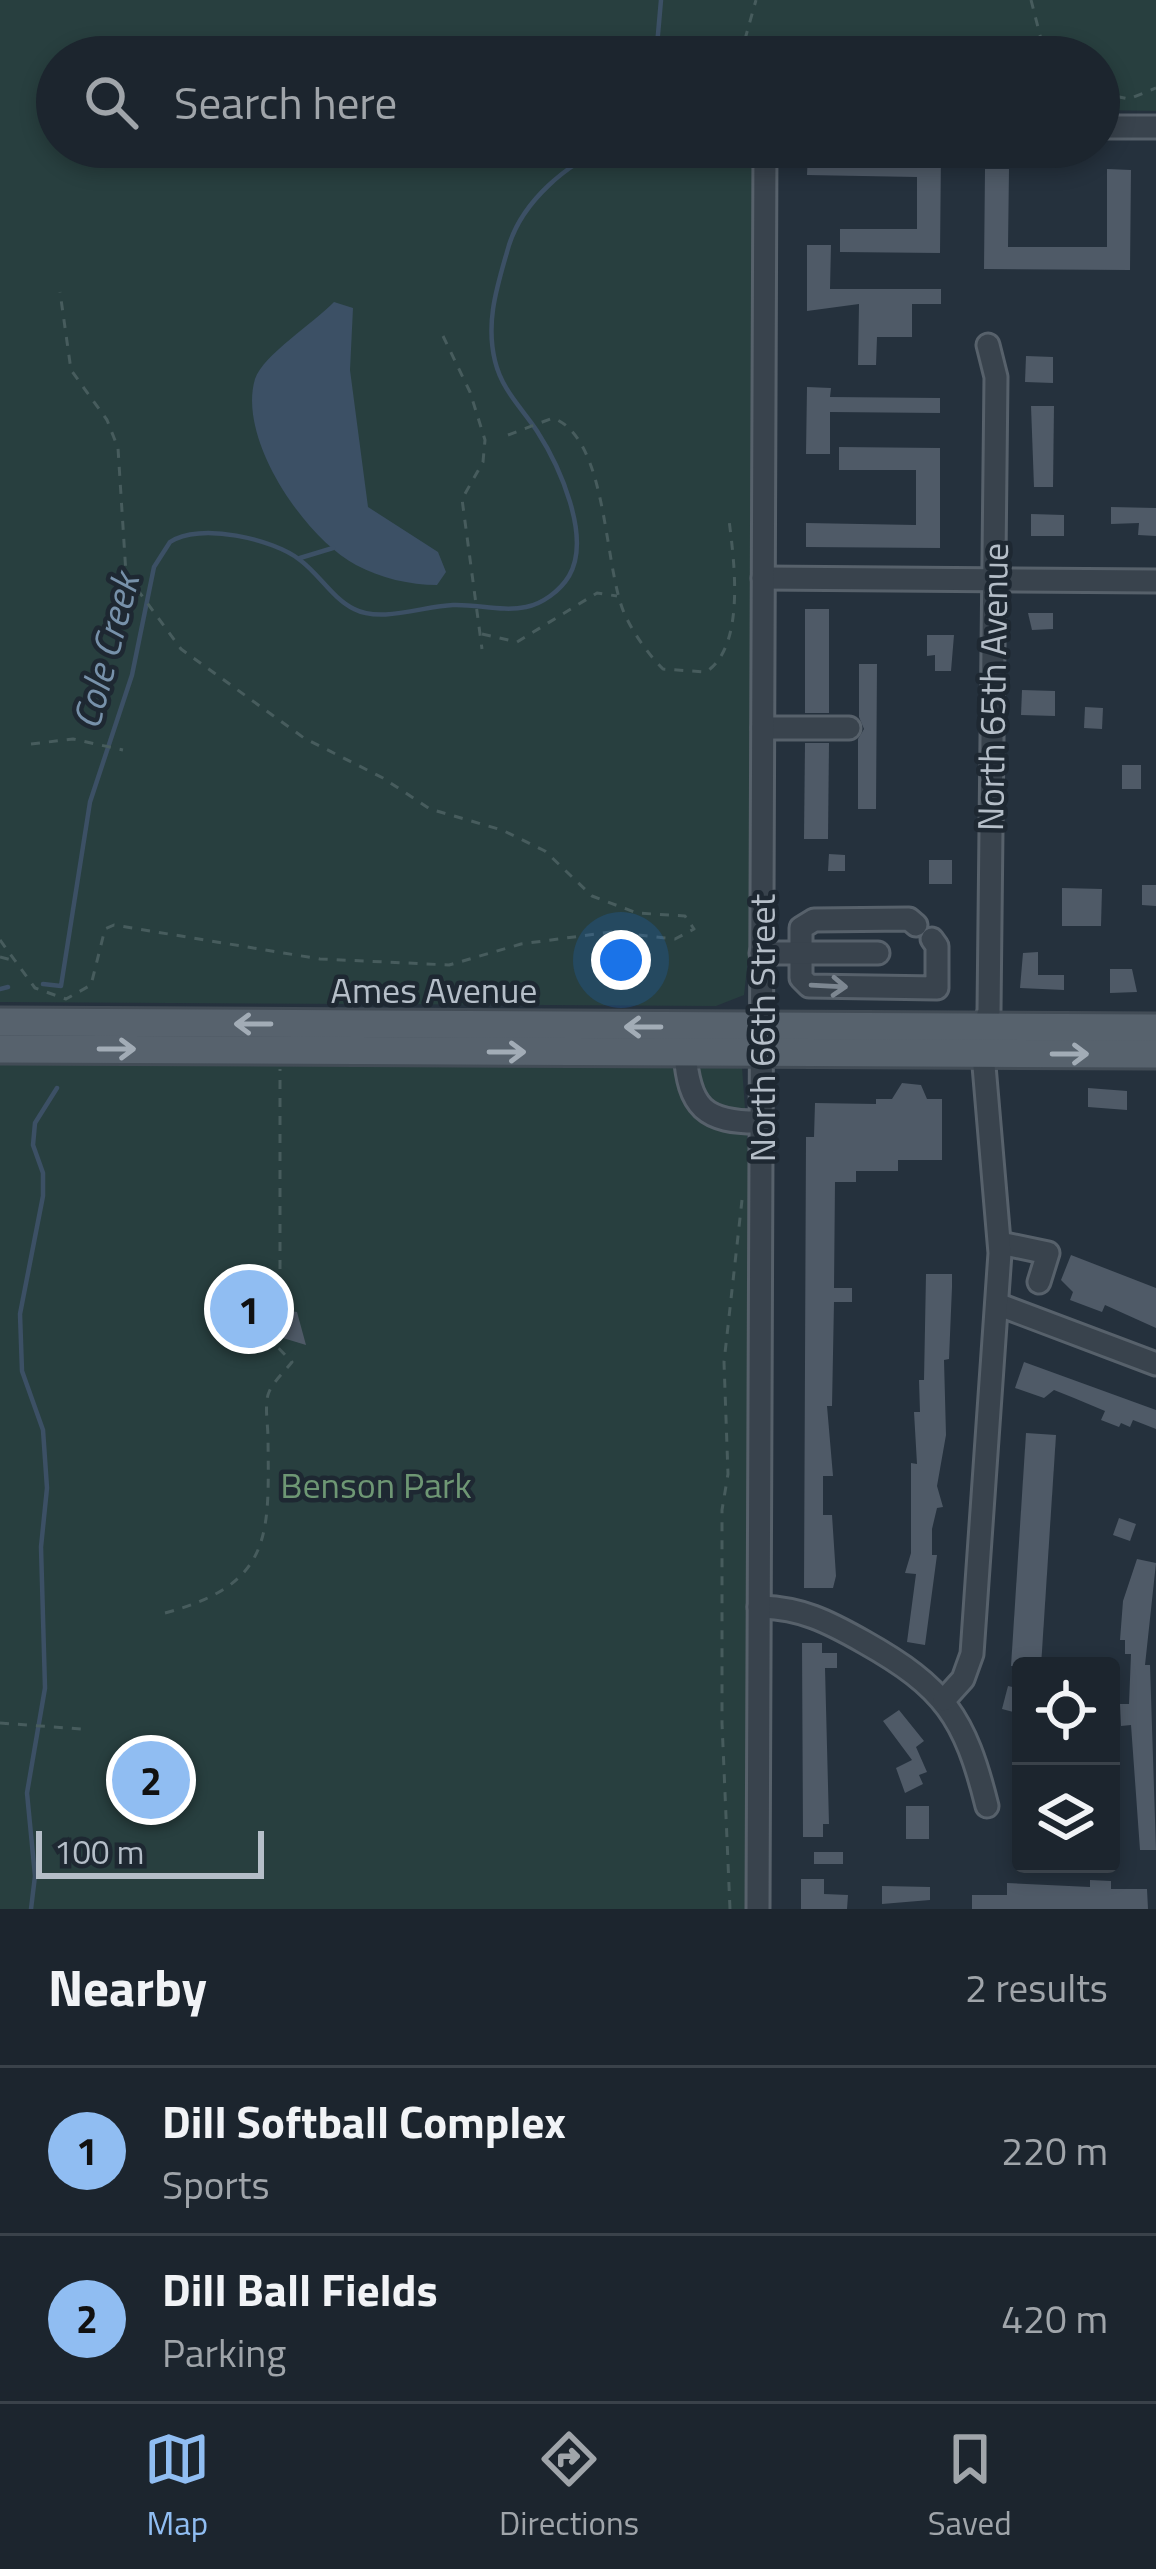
<!DOCTYPE html>
<style>
:root{--surface:#1c252e;--page:#252d36;--text:#f1f3f6;--muted:#a0a5aa;--line:#3a424a;--accent:#90bdf2}
body{margin:0;font-family:"Titillium Web",sans-serif;background:var(--page);color:var(--text)}
.controls{position:absolute;right:36px;bottom:36px;display:grid;overflow:hidden;border-radius:12px;box-shadow:0 6px 18px #0003}
.controls button{width:108px;height:108px;display:grid;place-items:center;padding:0;border:0;border-bottom:3px solid var(--line);background:var(--surface);color:var(--text);font:60px sans-serif}
.scale{position:absolute;left:36px;bottom:30px;width:228px;box-sizing:border-box;padding-left:12px;border:6px solid #b5bec8;border-top:0;font-size:33px;line-height:42px;white-space:nowrap;color:#b5bec8;-webkit-text-stroke:9px #1e2832;paint-order:stroke}
.you{position:absolute;left:621px;top:960px;width:42px;height:42px;margin:-30px;border:9px solid #fff;border-radius:50%;background:#1a73e8;box-shadow:0 0 0 18px #1a73e833}
.badge{display:grid;place-items:center;width:78px;height:78px;border-radius:50%;background:var(--accent);color:#111;font-size:39px;font-weight:700}
.pin{position:absolute;translate:-50% -50%;border:6px solid #fff;box-shadow:0 3px 12px #0006}
.list{margin:0;padding:0;list-style:none}
h2{display:flex;justify-content:space-between;align-items:center;height:156px;margin:0;padding:0 48px;font-size:51px}
h2 small{font-size:39px;font-weight:400;color:var(--muted)}
.list li{display:grid;grid-template-columns:78px 1fr auto;gap:36px;align-items:center;box-sizing:border-box;height:168px;padding:0 48px;border-top:3px solid var(--line)}
.list b{display:block;font-size:45px;white-space:nowrap}
.list p{margin:0;font-size:39px;white-space:nowrap;color:var(--muted)}
.list em{font-size:39px;font-style:normal;color:var(--muted)}
.icon{flex:none;width:66px;height:66px;fill:none;stroke:currentColor;stroke-width:2;stroke-linecap:round;stroke-linejoin:round}
.map{position:relative;flex:none;width:1156px;height:1909px;overflow:hidden}
.search{position:absolute;background:var(--surface);box-shadow:0 6px 18px #0003;left:36px;right:36px;top:36px;height:132px;display:flex;align-items:center;gap:30px;box-sizing:border-box;padding:0 42px;border-radius:66px;color:var(--muted);font-size:45px}
.sheet{height:492px;background:var(--surface)}
nav{display:flex;justify-content:space-around;align-items:center;box-sizing:border-box;height:168px;border-top:3px solid var(--line);background:var(--surface);font-size:33px;color:var(--muted)}
nav a{display:grid;justify-items:center;gap:6px}
nav .on{color:var(--accent)}
.map>svg:first-child{display:block}
</style>
<div class="map">
<svg width="1156" height="1909" viewBox="0 0 1156 1909">
<rect width="100%" height="100%" fill="#25313d"/>
<g fill="#283f3f">
<path d="M0 0H1156V111L1099 110V57H57V147H753L752 924 744 995 716 1006 0 1002Z"/>
<path d="M0 1059 742 1067 751 1191 750 1909H0Z"/>
</g>
<path fill="#3c5065" d="M334 302 353 308 350 370 368 507 438 552 446 572 437 585C410 585 380 578 356 565 305 538 237 439 255 379 263 355 314 323 334 302Z"/>
<g fill="none" stroke-linecap="round" stroke-linejoin="round">
<g stroke="#3c5065" stroke-width="4.5">
<path d="M656 57 661 0"/>
<path d="M300 558 333 548"/>
<path d="M43 984 61 986 90 802 132 675 154 567 170 542C199 522 274 539 300 560 319 574 333 599 354 609 381 623 424 606 453 605 477 604 502 612 526 607 542 604 560 591 569 576 592 537 559 465 537 431 521 407 502 390 495 361 485 320 498 284 509 245 523 201 567 163 609 147"/>
<path d="M0 989 8 987"/>
<path d="M31 1909 35 1876 27 1793 45 1688 41 1547 47 1488 43 1430 22 1371 20 1314 43 1196V1173L33 1145 35 1123 57 1088"/>
</g>
</g>
<g fill="#4f5a67">
<path d="M808 151 941 152 940 253 840 252V229H917V177L807 175Z"/>
<path d="M985 169H1009L1008 247H1107V169L1131 170 1130 270 984 269Z"/>
<path d="M807 245H831L830 289H941V304H912V337H877L876 365H858L859 304 807 311Z"/>
<path d="M1026 356 1053 357V383L1025 382Z"/>
<path d="M807 387 831 388 830 397 940 398V413L830 412V454H806Z"/>
<path d="M1031 406H1054L1053 487H1034Z"/>
<path d="M839 447 940 448V548L806 547V523L916 525V470H839Z"/>
<path d="M1111 507 1156 508V536L1138 535 1139 523 1111 524Z"/>
<path d="M1031 514 1064 515V536H1031Z"/>
<rect x="805" y="609" width="24" height="104"/>
<path d="M1028 613H1053V629L1032 630Z"/>
<path d="M927 635H954L951 671H935V655L927 656Z"/>
<path d="M859 664H877L876 809H858V739L864 729 859 717Z"/>
<path d="M1022 690 1055 691V716L1021 715Z"/>
<path d="M1085 707 1103 708 1102 729 1084 728Z"/>
<path d="M805 743H829L828 839H804Z"/>
<rect x="1122" y="765" width="19" height="24"/>
<path d="M829 854 845 855V871H828Z"/>
<rect x="929" y="860" width="23" height="24"/>
<path d="M1142 885H1156V906L1142 905Z"/>
<path d="M1062 888 1102 889 1101 926H1062Z"/>
<path d="M1038 952V975H1064V990L1020 988 1023 953Z"/>
<path d="M1110 969H1132L1137 992 1110 993Z"/>
<path d="M902 1083 921 1085 927 1099H942V1160H898V1171H856V1182H835L834 1288H852V1302H834L832 1406H827L833 1476H823V1515H832L836 1576 833 1588H804L806 1137H814L815 1103 876 1104V1099H892Z"/>
<path d="M1088 1088 1127 1091V1110L1088 1107Z"/>
<path d="M1071 1255 1156 1288V1328L1105 1305 1102 1312 1070 1300 1073 1292 1061 1280Z"/>
<path d="M926 1274H952V1287L949 1359 944 1360 946 1435 937 1486 943 1507 937 1508 932 1529V1555H937L925 1645 907 1642 916 1574 905 1573 911 1553V1463L917 1464 914 1412H920L919 1380H924Z"/>
<path d="M284 1310 297 1312 306 1345 273 1335V1323Z"/>
<path d="M1024 1362 1156 1410V1429L1133 1420 1130 1427 1121 1423 1119 1427 1101 1420 1105 1411 1074 1398 1054 1390 1044 1398 1015 1388Z"/>
<path d="M1026 1433 1056 1435 1041 1666H1011Z"/>
<path d="M1119 1518 1136 1524 1130 1541 1113 1535Z"/>
<path d="M1137 1559 1156 1563 1145 1665H1150L1156 1850H1140L1131 1725 1121 1726 1120 1704H1129L1131 1654H1125V1640H1120L1123 1601Z"/>
<path d="M802 1643H822V1653H837V1668H825L829 1824H823V1837H803Z"/>
<path d="M1008 1686 1021 1689V1714L1002 1709Z"/>
<path d="M899 1710 924 1741 916 1747 927 1772 919 1775 923 1784 905 1793 896 1768 912 1760 883 1721Z"/>
<rect x="906" y="1806" width="23" height="33"/>
<rect x="814" y="1852" width="29" height="12"/>
<path d="M801 1879H824V1894L848 1895 847 1909H801Z"/>
<path d="M1090 1880 1111 1881V1889H1147L1148 1909H972V1895H1007V1883L1090 1887Z"/>
<path d="M882 1886 930 1887V1900L882 1904Z"/>
</g>
<g fill="none" stroke-linecap="round" stroke-linejoin="round">
<defs>
<g id="minor">
<path d="M1099 127H1156"/>
<path d="M763 578 1156 581"/>
<path d="M763 728H849"/>
<path d="M916 925 909 919 814 920 801 928V978L809 986 937 988V946L932 939"/>
<path d="M761 953H878"/>
<path d="M984 1028 989 1011 996 377 988 345"/>
<path d="M685 1053C689 1107 704 1123 761 1122"/>
<path d="M1000 1243 1048 1253 1039 1282"/>
<path d="M997 1304 1156 1364"/>
<path d="M759 1607C801 1608 827 1621 864 1642 944 1687 965 1717 987 1806"/>
<path d="M944 1700 963 1679 972 1654 1000 1253 983 1054"/>
<path d="M758 1909 765 147"/>
</g>
<g id="major">
<path d="M0 1022 1156 1028"/>
<path d="M0 1049 1156 1054"/>
</g>
</defs>
<use href="#minor" stroke="#57616b" stroke-width="27"/>
<use href="#major" stroke="#424c56" stroke-width="33"/>
<g stroke="#475c5d" stroke-width="3" stroke-dasharray="9 9" stroke-linecap="butt">
<path d="M1031 0 1041 39 1053 57"/>
<path d="M740 57 756 0"/>
<path d="M1099 93 1129 99 1156 88"/>
<path d="M144 147C168 165 191 174 211 147"/>
<path d="M443 336 470 392 485 440 483 462 462 499 482 649"/>
<path d="M508 435 553 418C609 439 603 567 625 615 634 634 648 654 663 669L706 672C746 646 734 560 729 520"/>
<path d="M482 634 517 642 597 593 617 596"/>
<path d="M31 744 73 739 123 750"/>
<path d="M0 940 35 988 66 999 91 985 105 929 114 925 320 959 449 965 521 944 611 932 675 939 694 929 685 916 637 913 592 896 545 851 502 830 430 809 383 778 304 738 181 649 126 574 118 448 107 420 71 370 60 292"/>
<path d="M0 957 15 961"/>
<path d="M165 1613C273 1584 269 1536 268 1438 268 1425 264 1403 269 1392 273 1382 285 1371 292 1362L255 1324 280 1298V1069"/>
<path d="M0 1723 81 1729"/>
<path d="M730 1909 722 1723V1510L728 1474 724 1362 742 1200"/>
</g>
<use href="#minor" stroke="#39434d" stroke-width="21"/>
<use href="#major" stroke="#57626d" stroke-width="27"/>
</g>
<defs><path id="oneway-shaft" d="M-6 0H5M1.5-3L5.5 0L1.5 3" fill="none" stroke-width="1.6" stroke-linecap="round" stroke-linejoin="round" transform="scale(3)"/></defs>
<use stroke="#7d8791" href="#oneway-shaft" transform="translate(829 986) rotate(3)"/>
<g stroke="#a2acb6">
<use href="#oneway-shaft" transform="translate(253 1024) rotate(-180)"/>
<use href="#oneway-shaft" transform="translate(643 1027) rotate(-180)"/>
<use href="#oneway-shaft" transform="translate(117 1049)"/>
<use href="#oneway-shaft" transform="translate(507 1052)"/>
<use href="#oneway-shaft" transform="translate(1070 1054)"/>
</g>
<g text-anchor="middle" dominant-baseline="central" stroke-width="9" stroke-linejoin="round" paint-order="stroke">
<g font-size="36" fill="#b5bec8" stroke="#1e2832">
<text transform="translate(992 687) rotate(-89)">North 65th Avenue</text>
<text x="434" y="989">Ames Avenue</text>
<text transform="translate(761 1028) rotate(-90)">North 66th Street</text>
</g>
<g font-size="36" fill="#6e9774" stroke="#1e2832">
<text x="376" y="1484">Benson Park</text>
</g>
<g font-size="39" font-style="italic" fill="#7791aa" stroke="#1e2832">
<text transform="translate(105 651) rotate(-75)">Cole Creek</text>
</g>
</g>
</svg>
<div class="controls">
<button><svg class="icon" aria-label="locate" viewBox="0 0 24 24"><circle cx="12" cy="12" r="6"/><path d="M12 2v4M12 18v4M2 12h4M18 12h4"/></svg></button>
<button><svg class="icon" aria-label="layers" viewBox="0 0 24 24"><path d="M12 4l9 5-9 5-9-5zM3 14l9 5 9-5"/></svg></button>
</div>
<div class="scale">100 m</div>
<div class="you"></div>
<div class="pin badge" style="left:249px;top:1309px">1</div>
<div class="pin badge" style="left:151px;top:1780px">2</div>
<div class="search"><svg class="icon" aria-label="search" viewBox="0 0 24 24"><circle cx="10" cy="10" r="6"/><path d="M15 15l6 6"/></svg>Search here</div>
</div>
<section class="sheet">
<h2>Nearby<small>2 results</small></h2>
<ul class="list">
<li><span class="badge">1</span><div><b>Dill Softball Complex</b><p>Sports</p></div><em>220 m</em></li>
<li><span class="badge">2</span><div><b>Dill Ball Fields</b><p>Parking</p></div><em>420 m</em></li>
</ul>
</section>
<nav>
<a class="on"><svg class="icon" aria-label="map" viewBox="0 0 24 24"><path d="M3 6l6-2 6 2 6-2v14l-6 2-6-2-6 2zM9 4v14M15 6v14"/></svg>Map</a>
<a><svg class="icon" aria-label="directions" viewBox="0 0 24 24"><path d="M12 3l9 9-9 9-9-9zM9 14v-3h6M13 9l2 2-2 2"/></svg>Directions</a>
<a><svg class="icon" aria-label="saved" viewBox="0 0 24 24"><path d="M7 4h10v16l-5-4-5 4z"/></svg>Saved</a>
</nav>
